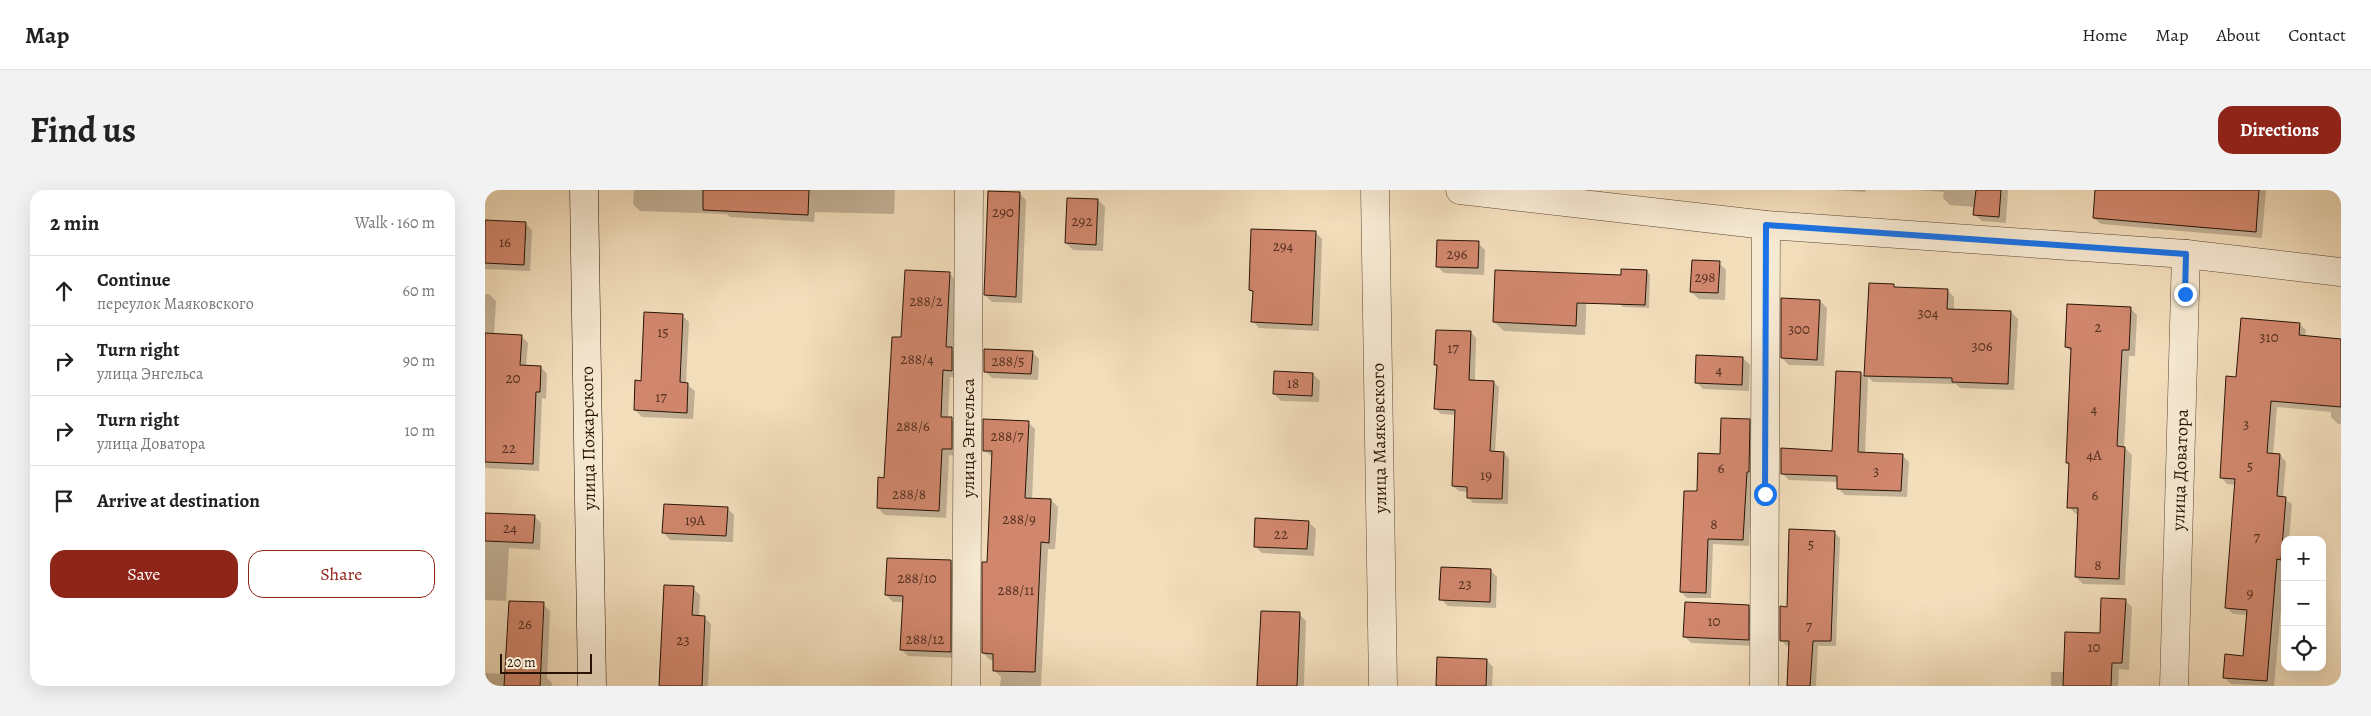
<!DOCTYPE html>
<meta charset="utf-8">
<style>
:root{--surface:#fff;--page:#f2f2f2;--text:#222;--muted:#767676;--line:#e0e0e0;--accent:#8f2418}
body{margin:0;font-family:Alegreya,serif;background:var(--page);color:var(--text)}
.controls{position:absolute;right:15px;bottom:15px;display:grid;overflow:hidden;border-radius:10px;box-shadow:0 5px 20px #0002}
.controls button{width:45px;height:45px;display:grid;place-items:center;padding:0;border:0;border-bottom:1px solid var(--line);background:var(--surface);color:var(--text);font:25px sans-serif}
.scale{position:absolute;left:15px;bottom:12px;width:92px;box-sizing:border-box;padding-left:5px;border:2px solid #281305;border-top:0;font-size:14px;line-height:18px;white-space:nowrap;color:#281305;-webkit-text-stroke:4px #f7ead3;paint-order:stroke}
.stop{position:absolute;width:15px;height:15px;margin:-11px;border:4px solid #1a73e8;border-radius:50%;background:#fff}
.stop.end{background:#1a73e8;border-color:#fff;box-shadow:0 1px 5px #0008}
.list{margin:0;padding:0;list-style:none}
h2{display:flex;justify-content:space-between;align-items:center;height:65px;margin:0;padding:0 20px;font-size:21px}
h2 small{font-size:16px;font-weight:400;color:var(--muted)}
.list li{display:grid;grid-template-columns:32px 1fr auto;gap:15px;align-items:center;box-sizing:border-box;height:70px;padding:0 20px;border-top:1px solid var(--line)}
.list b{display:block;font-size:19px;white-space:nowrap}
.list p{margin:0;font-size:16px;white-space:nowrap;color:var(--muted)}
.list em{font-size:16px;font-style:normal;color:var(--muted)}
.actions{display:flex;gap:10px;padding:15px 20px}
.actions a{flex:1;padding:11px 0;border:1px solid var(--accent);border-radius:15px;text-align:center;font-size:18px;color:var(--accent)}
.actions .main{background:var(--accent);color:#fff}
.icon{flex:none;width:28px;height:28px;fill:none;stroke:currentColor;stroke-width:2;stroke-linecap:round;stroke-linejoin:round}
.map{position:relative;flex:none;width:1856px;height:496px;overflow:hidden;border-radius:15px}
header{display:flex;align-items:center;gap:30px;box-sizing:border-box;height:70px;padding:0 25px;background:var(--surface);border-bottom:1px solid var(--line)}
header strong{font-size:24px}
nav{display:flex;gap:28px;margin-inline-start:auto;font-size:18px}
.intro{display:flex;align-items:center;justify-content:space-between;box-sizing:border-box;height:120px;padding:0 30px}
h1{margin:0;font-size:35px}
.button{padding:12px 22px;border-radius:15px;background:var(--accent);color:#fff;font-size:18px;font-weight:700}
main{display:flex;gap:30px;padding:0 30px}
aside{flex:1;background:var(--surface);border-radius:15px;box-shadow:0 5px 20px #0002}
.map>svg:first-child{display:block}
</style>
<header>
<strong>Map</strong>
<nav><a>Home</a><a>Map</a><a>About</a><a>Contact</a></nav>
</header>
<div class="intro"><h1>Find us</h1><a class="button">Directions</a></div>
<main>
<aside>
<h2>2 min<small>Walk · 160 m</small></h2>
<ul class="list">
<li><svg class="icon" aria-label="ahead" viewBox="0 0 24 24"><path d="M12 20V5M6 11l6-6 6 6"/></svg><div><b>Continue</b><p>переулок Маяковского</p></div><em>60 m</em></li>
<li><svg class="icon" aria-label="right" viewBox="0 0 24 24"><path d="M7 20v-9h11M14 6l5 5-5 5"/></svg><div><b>Turn right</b><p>улица Энгельса</p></div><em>90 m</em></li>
<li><svg class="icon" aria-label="right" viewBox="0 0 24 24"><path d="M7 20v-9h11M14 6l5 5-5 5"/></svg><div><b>Turn right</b><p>улица Доватора</p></div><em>10 m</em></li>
<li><svg class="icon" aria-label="arrive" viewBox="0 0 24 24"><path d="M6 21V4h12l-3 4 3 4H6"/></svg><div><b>Arrive at destination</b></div></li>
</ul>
<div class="actions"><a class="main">Save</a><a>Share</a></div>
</aside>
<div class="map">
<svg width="1856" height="496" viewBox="0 0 1856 496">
<rect width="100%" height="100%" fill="#f3debc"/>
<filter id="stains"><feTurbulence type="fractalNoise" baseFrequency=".004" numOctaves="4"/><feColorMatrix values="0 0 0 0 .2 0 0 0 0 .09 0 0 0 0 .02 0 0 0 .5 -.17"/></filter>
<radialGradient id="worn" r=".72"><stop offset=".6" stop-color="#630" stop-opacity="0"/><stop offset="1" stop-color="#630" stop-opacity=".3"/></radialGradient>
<g fill="#0003">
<path d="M149 0H410L409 24 330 22 329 32 245 27 242 24 155 21 148 14Z"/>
<path d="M1348 0H1381L1380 2Z"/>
<path d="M1430 0H1523L1521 33 1497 31 1490 25V17L1465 15 1458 8 1459 2Z"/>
<path d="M1612 0H1781L1777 48 1616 34 1609 28Z"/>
<path d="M534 3 541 10 537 113 507 112 500 105Z"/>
<path d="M613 10 620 17 618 61 588 60 581 53Z"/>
<path d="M0 32 40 33 47 40 45 81 0 79Z"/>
<path d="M831 43 837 49 834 141 774 138 768 131 769 104 765 100Z"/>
<path d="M993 53 1000 60 999 85 959 83 952 76Z"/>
<path d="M1234 73 1241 80 1240 110 1214 109 1206 102Z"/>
<path d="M1162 81 1165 85 1164 118 1138 117 1134 113Z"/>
<path d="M464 83 471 90 468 160 474 165V187H465L463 228 466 229 474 236 473 266 464 265 461 328 400 325 393 318 400 289 417 148Z"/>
<path d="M1385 94 1408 95 1412 99 1462 100 1469 107V120L1526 122 1533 129 1529 200 1475 198 1471 194 1388 192 1383 187 1380 264 1417 265 1424 272 1422 307 1360 305 1353 298V292L1304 290 1297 283 1349 262 1376 183 1381 187Z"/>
<path d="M1102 102 1100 145 1019 141 1009 132Z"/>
<path d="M0 104H4L11 111 9 145 36 146 43 153 41 177H56L62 184 61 209 57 208 54 281 0 278Z"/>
<path d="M1335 111 1342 118 1339 176 1304 175 1297 168Z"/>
<path d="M1645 118 1652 125 1650 166H1644L1639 257 1647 265 1640 395 1598 394 1591 387 1594 324H1591L1584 317 1585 276 1582 273 1587 162 1581 157Z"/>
<path d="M197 125 204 132 201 194 210 201 208 229 157 227 150 220 158 192Z"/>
<path d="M1814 134 1821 140 1820 147 1856 150V234H1853L1846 227V222L1792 217 1788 264 1795 265 1801 272 1798 308 1807 314 1804 350H1800V375L1789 496 1746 494 1740 488 1759 467 1763 425 1748 424 1741 417 1751 295 1742 294 1736 287 1752 188Z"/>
<path d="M986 142 991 148 990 191 1008 192 1014 197 1010 263H1019L1024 269 1023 314 988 313 983 307V302L974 301 968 296 971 225 956 224 950 218 953 177 950 175Z"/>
<path d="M547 162 554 169 553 190 507 188 500 181Z"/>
<path d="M1258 168 1265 175 1264 201 1218 199 1211 192Z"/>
<path d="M828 184 835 191 834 212 796 211 789 204Z"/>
<path d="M1264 230 1270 236 1264 356 1228 354 1226 408H1202L1196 402 1213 302 1236 265Z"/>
<path d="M543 232 550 239 547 309 566 310 573 317 570 359H563L556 496H515L516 487 509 480V470H505L498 463 508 267 499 260Z"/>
<path d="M242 318 249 325 248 352 185 350 178 342Z"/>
<path d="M0 324 49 326 56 333 55 360 24 358 21 411 0 410Z"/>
<path d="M823 332 831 339 829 366 777 363 770 356Z"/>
<path d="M1349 342 1355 348 1351 456H1333L1331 496H1304L1305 456H1302L1296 450 1303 418Z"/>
<path d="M466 371 473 379 472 468 423 466 416 459 419 412H408L401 405Z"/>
<path d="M1005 380 1012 387 1011 418 963 416 956 409Z"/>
<path d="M208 398 215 405 214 427H219L226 434 223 496H176Z"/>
<path d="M1640 410 1647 417 1644 480 1634 479 1633 496H1566V482H1580L1616 444Z"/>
<path d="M58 414 65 421 62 488 67 493V496H0V483L21 484Z"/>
<path d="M1263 416 1270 423V456L1206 453 1199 446Z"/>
<path d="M814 424 821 431 819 496H773Z"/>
<path d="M1001 470 1008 477 1007 496H952Z"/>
</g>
<g fill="#d1876d" stroke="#281305">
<path d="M218 0H324L323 25 218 20Z"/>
<path d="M1491 0H1516L1514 27 1488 25Z"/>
<path d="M1610 0H1774L1771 42 1608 28Z"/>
<path d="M503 1 535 2 531 107 499 105Z"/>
<path d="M582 8 613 9 611 55 580 53Z"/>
<path d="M0 30 41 32 39 75 0 73Z"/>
<path d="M766 39 831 41 827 135 766 132 768 101 764 100Z"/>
<path d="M952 50 994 51 993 78 951 77Z"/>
<path d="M1207 70 1235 71 1233 103 1205 102Z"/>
<path d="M1136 79 1162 80 1160 115 1092 113 1091 136 1008 132 1010 80 1136 85Z"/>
<path d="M420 80 465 82 461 157H467V181L458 180 456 227H467V259H457L454 321 392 318 393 287 399 288 407 147H416Z"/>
<path d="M1384 93 1409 94V97L1463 99 1462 119 1526 121 1523 194 1467 192V188L1379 186Z"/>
<path d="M1296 108 1335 110 1332 170 1296 168Z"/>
<path d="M1582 114 1646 117 1644 160H1637L1632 256 1640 257 1634 389 1590 387 1593 318H1582L1584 273H1581L1586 158 1580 157Z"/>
<path d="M159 122 198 124 195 192 203 193 202 223 149 220 150 190 156 191Z"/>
<path d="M1756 128 1815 133 1814 145 1856 149V217L1786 211 1782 263 1795 264 1792 306 1801 307 1796 370 1792 369 1782 491 1738 488 1740 464 1758 466 1762 420 1740 418 1750 289 1735 288 1741 186 1751 187Z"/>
<path d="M951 140 986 141 984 190 1009 191 1005 261 1019 262 1017 309 982 308V297L967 296 970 220 949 219 952 175H949Z"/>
<path d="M0 143 37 145 35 175 56 176 55 202H51L48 274 0 272Z"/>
<path d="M499 159 548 161 546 184 499 182Z"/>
<path d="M1211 165 1258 167 1257 195 1210 193Z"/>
<path d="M789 181 828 183 827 206 788 204Z"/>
<path d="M1351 181 1376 182 1373 262 1418 264 1416 301 1352 299V286L1296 284V258L1347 261Z"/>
<path d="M1236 228 1265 229 1264 282H1262L1258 350 1223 349 1221 403 1195 402 1199 301H1212L1213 263 1235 264Z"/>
<path d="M498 229 544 231 540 308 566 309 564 353 556 352 550 482 508 481V464L497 463V372H502L507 261H498Z"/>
<path d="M179 314 243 317 241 346 177 343Z"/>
<path d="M0 323 50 325 48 353 0 351Z"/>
<path d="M770 328 824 331 822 359 769 357Z"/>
<path d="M1304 339 1350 341 1346 451H1328L1325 496H1302L1304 451H1295V416L1302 417Z"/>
<path d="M402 368 466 370V462L415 460 418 406 400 405Z"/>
<path d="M956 377 1006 379 1005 412 954 410Z"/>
<path d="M179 395 209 396 207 425 220 426 217 496H174Z"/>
<path d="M1616 408 1641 409 1637 473H1627L1626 496H1578L1580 442 1615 443Z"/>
<path d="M24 411 59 412 55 496H19Z"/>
<path d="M1200 412 1264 415V450L1198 447Z"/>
<path d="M776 421 815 422 812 496H772Z"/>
<path d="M952 467 1002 469 1001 496H951Z"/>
</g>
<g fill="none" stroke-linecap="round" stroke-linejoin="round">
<defs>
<g id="street">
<path d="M890 0 898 496"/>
<path d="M975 0 1281 35 1701 64 1856 82"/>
<path d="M481 496 484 0"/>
<path d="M1279 496 1281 35"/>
<path d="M1689 496 1701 64"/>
</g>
<path id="secondary" d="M99 0 107 496"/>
</defs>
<use href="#street" stroke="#5b4633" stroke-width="29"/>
<use href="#secondary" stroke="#281305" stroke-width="29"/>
<use href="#street" stroke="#f7ead3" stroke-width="28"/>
<use href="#secondary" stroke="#f7ead3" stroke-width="28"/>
</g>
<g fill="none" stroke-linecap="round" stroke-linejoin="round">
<path stroke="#1a73e8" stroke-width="6" d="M1280 304 1281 35 1701 64 1700 104"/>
</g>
<g text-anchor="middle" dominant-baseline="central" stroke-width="4.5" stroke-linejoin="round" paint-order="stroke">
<g font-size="15" fill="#52301f">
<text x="518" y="22">290</text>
<text x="597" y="31">292</text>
<text x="20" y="52">16</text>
<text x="798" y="56">294</text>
<text x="972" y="64">296</text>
<text x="1220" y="87">298</text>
<text x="441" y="111">288/2</text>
<text x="1443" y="123">304</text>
<text x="1613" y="137">2</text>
<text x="1314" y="139">300</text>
<text x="178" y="142">15</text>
<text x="1784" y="147">310</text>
<text x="1497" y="156">306</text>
<text x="968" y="158">17</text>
<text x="432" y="169">288/4</text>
<text x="523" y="171">288/5</text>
<text x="1234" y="180">4</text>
<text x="28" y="188">20</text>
<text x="808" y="193">18</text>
<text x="176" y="207">17</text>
<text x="1609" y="219">4</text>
<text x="1761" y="234">3</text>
<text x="428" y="236">288/6</text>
<text x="522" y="246">288/7</text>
<text x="24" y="258">22</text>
<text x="1609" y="265">4А</text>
<text x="1765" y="276">5</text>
<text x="1236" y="278">6</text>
<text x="1391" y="281">3</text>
<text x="1001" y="285">19</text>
<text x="424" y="304">288/8</text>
<text x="1610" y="305">6</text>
<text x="534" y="329">288/9</text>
<text x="210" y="330">19А</text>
<text x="1229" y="334">8</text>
<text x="25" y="338">24</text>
<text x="796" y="344">22</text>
<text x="1772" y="347">7</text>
<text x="1326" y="354">5</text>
<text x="1613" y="375">8</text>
<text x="432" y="388">288/10</text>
<text x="980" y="394">23</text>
<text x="531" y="400">288/11</text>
<text x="1765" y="403">9</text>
<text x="1229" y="431">10</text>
<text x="40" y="434">26</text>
<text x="1324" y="436">7</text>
<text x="440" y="449">288/12</text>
<text x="198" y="450">23</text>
<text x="1609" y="457">10</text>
</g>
<g font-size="18" fill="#281305" stroke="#f7ead3">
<text transform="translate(103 248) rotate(-91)">улица Пожарского</text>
<text transform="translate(483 248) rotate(-90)">улица Энгельса</text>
<text transform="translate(894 248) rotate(-91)">улица Маяковского</text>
<text transform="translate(1695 280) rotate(-88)">улица Доватора</text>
</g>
</g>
<rect width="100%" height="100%" filter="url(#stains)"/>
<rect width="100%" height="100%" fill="url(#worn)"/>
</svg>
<div class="controls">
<button>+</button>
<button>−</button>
<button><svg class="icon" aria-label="locate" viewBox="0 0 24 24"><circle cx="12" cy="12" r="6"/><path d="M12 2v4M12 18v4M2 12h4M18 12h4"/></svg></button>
</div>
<div class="scale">20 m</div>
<div class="stop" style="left:1280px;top:304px"></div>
<div class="stop end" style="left:1700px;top:104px"></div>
</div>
</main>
